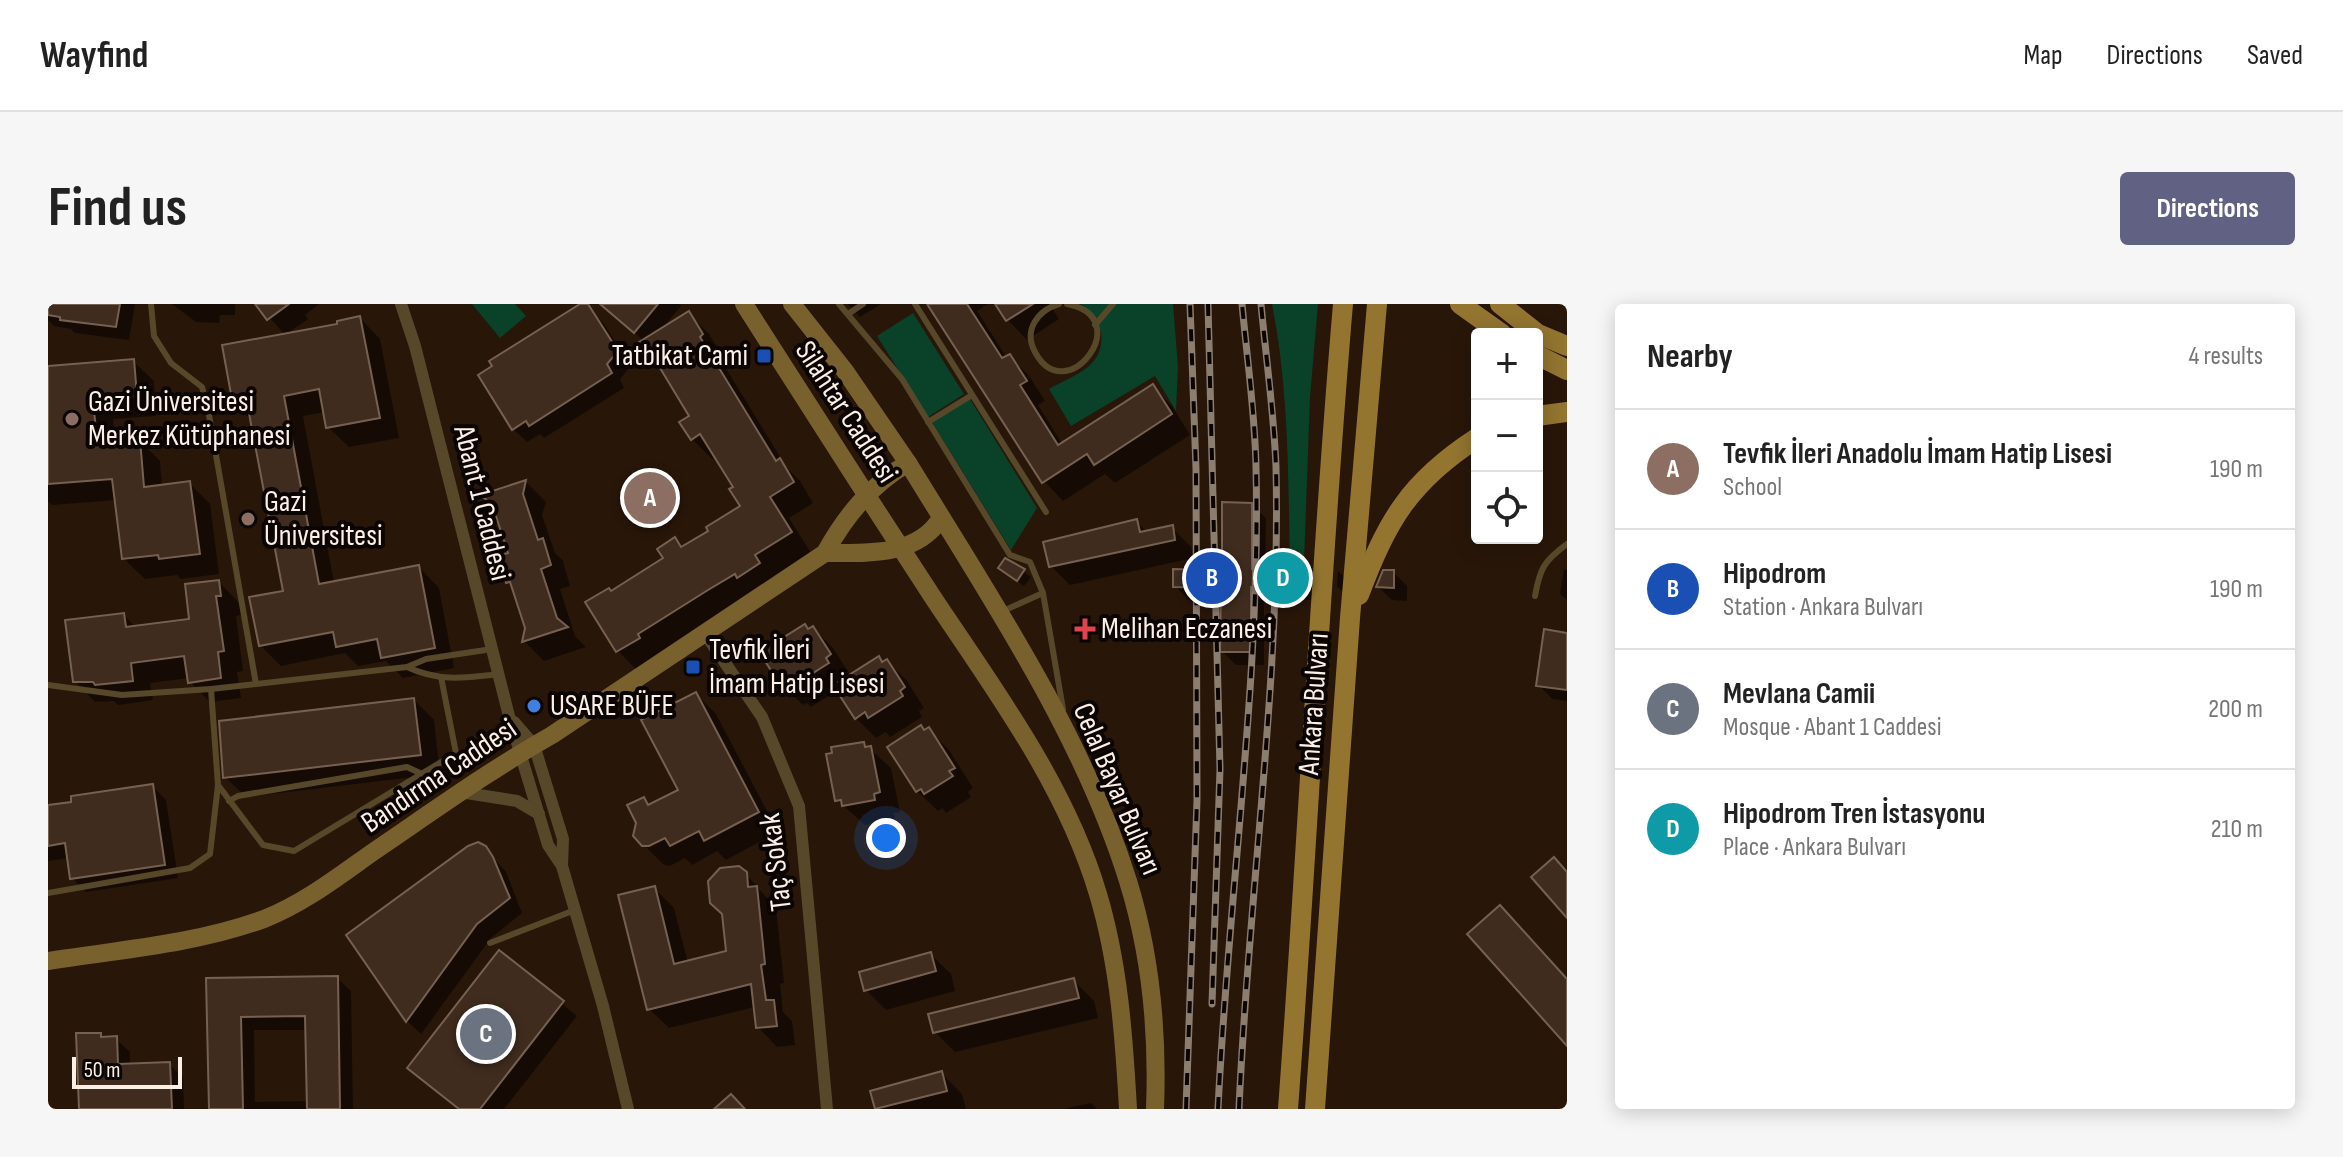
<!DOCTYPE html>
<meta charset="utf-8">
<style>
:root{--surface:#fff;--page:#f6f6f6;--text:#222;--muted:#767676;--line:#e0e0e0;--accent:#616184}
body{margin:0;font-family:"Sofia Sans Condensed",sans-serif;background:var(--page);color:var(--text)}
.controls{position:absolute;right:24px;top:24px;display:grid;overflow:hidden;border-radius:8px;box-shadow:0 4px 20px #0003}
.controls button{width:72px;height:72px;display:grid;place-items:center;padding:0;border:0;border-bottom:2px solid var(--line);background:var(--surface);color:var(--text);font:40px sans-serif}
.scale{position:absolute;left:24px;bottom:20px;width:110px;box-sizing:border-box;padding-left:8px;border:4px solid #fcefe6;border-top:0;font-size:22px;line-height:28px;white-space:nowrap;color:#fcefe6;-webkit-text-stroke:6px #0b0502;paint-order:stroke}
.you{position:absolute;left:838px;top:534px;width:28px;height:28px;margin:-20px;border:6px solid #fff;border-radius:50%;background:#1a73e8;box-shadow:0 0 0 12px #1a73e833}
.badge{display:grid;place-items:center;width:52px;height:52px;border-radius:50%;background:var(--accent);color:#fff;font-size:26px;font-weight:700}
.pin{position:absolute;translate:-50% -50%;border:4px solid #fff;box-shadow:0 2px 8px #0006}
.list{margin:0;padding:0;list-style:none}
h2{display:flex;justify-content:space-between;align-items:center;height:104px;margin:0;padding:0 32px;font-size:34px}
h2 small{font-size:26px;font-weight:400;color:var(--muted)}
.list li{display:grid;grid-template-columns:52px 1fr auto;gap:24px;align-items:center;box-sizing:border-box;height:120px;padding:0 32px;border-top:2px solid var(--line)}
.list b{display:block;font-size:30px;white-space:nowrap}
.list p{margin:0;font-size:26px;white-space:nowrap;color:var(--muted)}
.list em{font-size:26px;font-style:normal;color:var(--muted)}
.icon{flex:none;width:44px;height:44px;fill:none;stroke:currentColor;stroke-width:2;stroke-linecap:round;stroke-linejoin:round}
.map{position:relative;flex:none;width:1519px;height:805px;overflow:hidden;border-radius:8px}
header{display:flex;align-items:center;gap:48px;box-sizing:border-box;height:112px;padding:0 40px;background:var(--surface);border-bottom:2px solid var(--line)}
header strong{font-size:38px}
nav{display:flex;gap:44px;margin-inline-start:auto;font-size:28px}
.intro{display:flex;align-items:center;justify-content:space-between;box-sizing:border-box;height:192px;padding:0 48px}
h1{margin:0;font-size:56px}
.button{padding:20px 36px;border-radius:8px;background:var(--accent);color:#fff;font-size:28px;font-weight:700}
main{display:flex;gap:48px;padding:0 48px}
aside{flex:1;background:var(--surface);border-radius:8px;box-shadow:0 4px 20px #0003}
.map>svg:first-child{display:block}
</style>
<header>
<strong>Wayfind</strong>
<nav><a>Map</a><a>Directions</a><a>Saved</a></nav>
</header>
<div class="intro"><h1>Find us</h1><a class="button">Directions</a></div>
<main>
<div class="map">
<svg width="1519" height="805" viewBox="0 0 1519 805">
<rect width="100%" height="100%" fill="#281609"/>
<g fill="#0a4129">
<path d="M424 0H467L478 12 452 34Z"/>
<path d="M1032 0H1125L1130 63 1128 107 1107 72 1023 122 1001 85C1013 78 1034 70 1044 59 1061 41 1054 10 1032 0Z"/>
<path d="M1224 0H1270L1262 93 1256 259H1242C1240 173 1241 85 1224 0Z"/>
<path d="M865 9 916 90 880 113 829 32Z"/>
<path d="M922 95 989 204 963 246 884 118Z"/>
</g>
<g fill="#0007" fill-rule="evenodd">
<path d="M0 0H87L81 36 27 29 23 25 6 22 0 16Z"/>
<path d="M124 0H187V11H172L171 19 148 18Z"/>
<path d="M210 0H271L257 11 260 15 237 31Z"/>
<path d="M554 0H631L633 2 614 25 640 9 661 30 674 51 671 53 739 164 752 177 765 199 741 214 763 249 726 272 731 280 590 367 570 347 540 299 563 289 618 255 627 236 635 244 695 203 688 184 669 153 664 155 644 135V113L619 72 607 60 596 37Z"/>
<path d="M800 0H833L812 13Z"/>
<path d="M882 0H940L929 7 959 54 961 52 981 72 997 97 990 101 1015 141 1105 83 1124 102 1142 131 1067 179 1057 170 1015 197 996 177Z"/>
<path d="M950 0H1001L1011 15 979 36 960 16Z"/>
<path d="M541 5 556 20 583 62 572 75 576 84 496 134 492 130 479 138 465 125Z"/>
<path d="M312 14 332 35 351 134 301 143 280 123 277 108 255 112 286 279 371 263 391 284 406 364 355 374 338 357 310 362 297 349 233 362 212 341 237 288 205 118 187 100 292 22Z"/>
<path d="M85 57 106 77 108 112 65 115 67 139 92 137 112 157 114 183 142 180 162 200 171 270 133 275 129 271 97 275 76 255 69 196 4 201 0 197V64Z"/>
<path d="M478 178 498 198 494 211 507 249 515 257 522 282 512 285 527 332 538 343 496 357 476 337 479 324 466 285 460 278 462 250 447 203 436 192Z"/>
<path d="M1204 201 1218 214 1217 267H1261L1275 281 1274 296H1216V361H1188L1174 347 1175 297 1141 296 1127 282 1176 268Z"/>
<path d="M1088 217 1099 228 1124 224 1143 243 1145 254 1022 281 1003 262Z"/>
<path d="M957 256 983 273 976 282 952 264Z"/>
<path d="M1516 265 1519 266V296L1512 290Z"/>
<path d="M1290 267 1306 281 1303 296 1289 282Z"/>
<path d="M1345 268 1359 282V297L1344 296 1330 283Z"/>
<path d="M171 278 191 299 193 311 188 312 195 367 189 368 193 394 162 398 142 378 141 374 102 379 105 396 70 401 66 397 47 398 27 377 76 311 88 324 143 317Z"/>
<path d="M765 324 785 344 803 372 839 357 859 377 876 404 871 407 874 413 842 433 838 428 828 434 808 414 790 386 763 403 759 399 755 401 734 381 761 327Z"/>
<path d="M1519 331V397L1504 395 1491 381Z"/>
<path d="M648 390 668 410 730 528 678 556 669 547 644 561 637 554 622 562 616 561 587 532 595 495 602 502 632 487Z"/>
<path d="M366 396 386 416 392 470 198 493 177 473Z"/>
<path d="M881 426 901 446 925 484 920 488 923 493 898 509 894 504 890 507 869 487 877 428Z"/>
<path d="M816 440 843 464 852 508 845 509 847 515 817 521 789 496Z"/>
<path d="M104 482 118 496 130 574 38 588 24 574 21 554 0 557V503Z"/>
<path d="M437 544 458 568 474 609 443 634 373 730 359 717 301 631Z"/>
<path d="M698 570 728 604 736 679 732 680 735 708 744 717 747 741 729 743 710 723 707 703 621 724 601 705 606 584 626 604 640 659 680 648Z"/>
<path d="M452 649 529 712 456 805H411L362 764Z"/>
<path d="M882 650 903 670 907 687 838 706 818 686Z"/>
<path d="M289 674 303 687 305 805H163L160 676ZM206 726H259L261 797 207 798Z"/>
<path d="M1026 677 1046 697 1050 714 907 748 887 728Z"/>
<path d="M52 731 56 735H68L82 748V761L121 760 135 773 136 805H33Z"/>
<path d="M894 770 914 790 918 805H829L824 789Z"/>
<path d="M1043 799 1049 805H1016Z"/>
</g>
<g fill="#3f2c1e" stroke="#766151" stroke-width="2">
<path d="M0 0H72L68 23 12 16V13L0 11Z"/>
<path d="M207 0H241L219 16Z"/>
<path d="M532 0H540L570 47 559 60 564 69 481 122 478 117 464 126 430 71 444 62 441 57Z"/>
<path d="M552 0H610L586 29Z"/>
<path d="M879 0H919L954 54 962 50 979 77 972 81 1010 141 1105 80 1124 110 1046 161 1039 150 994 179Z"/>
<path d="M947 0H985L958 17Z"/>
<path d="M641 7 655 30 652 33 728 157 732 154 746 178 722 193 744 228 707 251 712 259 689 274 687 270 660 286 590 330 592 334 568 348 537 298 561 284 563 287 615 254 609 245 627 233 633 243 660 227 658 223 692 202 681 185 685 183 652 130 643 136 631 118 641 112 609 59 605 61 591 38Z"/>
<path d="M312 12 332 114 278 124 271 85 236 92 271 280 371 261 387 344 333 354 329 335 288 343 285 328 211 342 201 293 235 287 199 99 185 101 174 41 289 20V17Z"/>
<path d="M86 55 89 92 45 95 49 138 92 135 96 183 142 177 152 250 111 255 110 251 74 255 64 175 0 180V62Z"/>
<path d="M478 176 475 190 490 236 495 234 503 261 493 265 509 314 520 323 474 338 477 324 462 278 458 279 449 252 460 249 444 200 432 191Z"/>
<path d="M1174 198 1204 199V265H1262L1261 283H1203V348H1172L1173 284 1125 283V265L1174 266Z"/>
<path d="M1089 215 1092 228 1125 221 1127 236 1001 263 995 238Z"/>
<path d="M957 254 977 265 969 277 950 264Z"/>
<path d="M1335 266H1346V284L1328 283Z"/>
<path d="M171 276 173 292H168L176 347 170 348 173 374 140 379 136 352 83 359 85 377 47 381 45 378H25L17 316 76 309 78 323 141 315 137 280Z"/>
<path d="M757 320 760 325 765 322 783 350 778 354 781 359 741 384 738 379 733 382 715 354 720 350 717 345Z"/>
<path d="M1496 325 1519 329V386L1488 382Z"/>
<path d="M831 352 834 358 839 355 857 383 852 387 855 392 820 414 817 408 807 415 788 386 794 383 790 378Z"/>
<path d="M648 388 711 508 656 537 651 527 622 542 617 534 601 542H594L585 532 588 519 579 501 596 493 600 501 630 486 593 416Z"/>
<path d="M366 394 373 451 175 474 171 417Z"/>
<path d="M873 421 876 426 881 423 907 464 901 467 905 472 876 490 873 485 868 488 839 443Z"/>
<path d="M816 438 817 443 823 442 832 488 826 490 827 496 794 502 793 496 787 497 778 450 784 449 783 443Z"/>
<path d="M105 480 117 561 22 575 17 539 0 542V501L23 498V492Z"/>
<path d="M430 538 438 542 445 553 462 594 429 620 358 718 298 631 420 542Z"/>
<path d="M1506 553 1519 568V614L1483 573Z"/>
<path d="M691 562 699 568 700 583 709 582 717 660 713 661 718 696H726L729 722 708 724 703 680 599 706 570 591 607 582 626 660 678 647 674 610 662 599 660 577 672 564Z"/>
<path d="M1452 601 1519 675V742L1419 630Z"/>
<path d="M451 646 516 697 432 805H411L359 764Z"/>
<path d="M883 648 888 667 816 687 811 668Z"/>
<path d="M290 672 292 805H259L257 712 193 713 195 805H161L158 674Z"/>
<path d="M1026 674 1031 694 885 729 880 710Z"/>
<path d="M28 729H53V733L69 732 70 760 122 758 124 805H31Z"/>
<path d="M894 767 899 787 827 805 822 787Z"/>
<path d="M683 790 697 805H666Z"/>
</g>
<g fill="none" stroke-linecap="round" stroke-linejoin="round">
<g stroke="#57482a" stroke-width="6">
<path d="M103 0 106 32 123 59 154 83 161 111 208 380"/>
<path d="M791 0 854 75 962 251 982 258 995 289 1015 405"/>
<path d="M867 0 998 208"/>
<path d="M1011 0C990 6 975 26 987 48 1018 107 1090 13 1019 0"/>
<path d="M800 10 815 0"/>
<path d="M1047 21 1065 0"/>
<path d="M880 118 924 91"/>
<path d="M1487 292C1492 264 1496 257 1519 240"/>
<path d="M955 307 995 289"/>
<path d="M359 363C391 378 416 374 451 370"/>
<path d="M0 381 74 391 163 385 359 363 378 355 444 345"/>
<path d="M170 481 215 541 246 547 408 449 393 373"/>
<path d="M181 497 190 492 359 463 374 470"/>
<path d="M0 589 142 564 162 550 170 481 163 385"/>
<path d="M442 639 527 606"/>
</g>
<g stroke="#57482a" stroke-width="12">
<path d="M353 0 367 42 461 412 500 541 514 562 555 702 580 805"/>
<path d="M656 328 714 413 751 502 779 805"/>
<path d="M466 418 486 441 515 535 514 562"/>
<path d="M412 488 469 497 491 510"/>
</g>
<g stroke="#79612e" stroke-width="18">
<path d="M696 0C759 99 822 197 886 295 948 388 1018 482 1050 590 1071 660 1076 733 1080 805"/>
<path d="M744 0 797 67 860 159"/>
<path d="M777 249C818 249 869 253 893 214"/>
<path d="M0 657C71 646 148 640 216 615 255 600 291 572 325 548 384 508 442 466 504 431L777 249C798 211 823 181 860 159 940 290 1034 429 1080 577 1103 651 1110 728 1107 805"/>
</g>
<g stroke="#937530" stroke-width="20">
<path d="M1412 0 1454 30"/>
<path d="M1452 0 1490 30 1519 42"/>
<path d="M1489 51 1519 66"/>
<path d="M1489 112 1519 108"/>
<path d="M1311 291C1339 217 1361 178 1429 134"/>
<path d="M1240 805C1260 537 1272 268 1295 0"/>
<path d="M1267 805 1302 314 1329 0"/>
</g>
<defs>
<g id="rail">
<path d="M1160 0 1172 465 1164 700"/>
<path d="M1138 805 1149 496 1148 165 1142 0"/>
<path d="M1170 805C1180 591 1213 377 1208 163 1207 109 1199 54 1194 0"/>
<path d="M1191 805C1200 591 1233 378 1228 163 1226 109 1218 54 1213 0"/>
</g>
</defs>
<use href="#rail" stroke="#8c7d71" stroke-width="7"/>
<use href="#rail" stroke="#0b0502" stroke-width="4" stroke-dasharray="12" stroke-linecap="butt"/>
</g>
<g fill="#1a4fb4" stroke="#0b0502" stroke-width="3">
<rect x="708" y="44" width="16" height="16" rx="4"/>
<rect x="637" y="355" width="16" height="16" rx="4"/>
</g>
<g fill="#8d6e63" stroke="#0b0502" stroke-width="3">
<circle cx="24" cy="115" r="8"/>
<circle cx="200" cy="215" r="8"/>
</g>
<path fill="#e0444e" stroke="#0b0502" stroke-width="3" d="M1033 313h8v8h8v8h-8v8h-8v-8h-8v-8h8z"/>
<circle fill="#3f7fe0" stroke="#0b0502" stroke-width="3" cx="486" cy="402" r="8"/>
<g text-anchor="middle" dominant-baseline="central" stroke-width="8" stroke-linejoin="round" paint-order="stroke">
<g font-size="30" fill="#fcefe6" stroke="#0b0502" text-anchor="start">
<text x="700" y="52" text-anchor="end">Tatbikat Cami</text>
<text x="40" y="98">Gazi Üniversitesi<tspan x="40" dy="34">Merkez Kütüphanesi</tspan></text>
<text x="216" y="198">Gazi<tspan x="216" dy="34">Üniversitesi</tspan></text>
<text x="1053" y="325">Melihan Eczanesi</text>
<text x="661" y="346">Tevfik İleri<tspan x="661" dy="34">İmam Hatip Lisesi</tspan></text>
<text x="502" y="402">USARE BÜFE</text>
</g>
<g font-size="30" fill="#fcefe6" stroke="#0b0502">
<text transform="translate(798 108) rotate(57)">Silahtar Caddesi</text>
<text transform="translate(434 199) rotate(76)">Abant 1 Caddesi</text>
<text transform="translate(1266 400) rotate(-86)">Ankara Bulvarı</text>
<text transform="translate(391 472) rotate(-34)">Bandırma Caddesi</text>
<text transform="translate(1069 485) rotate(67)">Celal Bayar Bulvarı</text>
<text transform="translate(728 558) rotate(-97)">Taç Sokak</text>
</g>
</g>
</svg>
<div class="controls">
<button>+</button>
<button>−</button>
<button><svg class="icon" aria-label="locate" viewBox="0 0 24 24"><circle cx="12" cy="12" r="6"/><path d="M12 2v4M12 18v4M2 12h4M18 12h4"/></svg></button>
</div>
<div class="scale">50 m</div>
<div class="you"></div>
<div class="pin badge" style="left:602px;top:194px;background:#8d6e63">A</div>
<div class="pin badge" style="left:1164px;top:274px;background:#1a4fb4">B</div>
<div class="pin badge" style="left:438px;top:730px;background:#6b7280">C</div>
<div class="pin badge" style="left:1235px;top:274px;background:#0f9aa8">D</div>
</div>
<aside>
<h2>Nearby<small>4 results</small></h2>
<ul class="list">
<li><span class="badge" style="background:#8d6e63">A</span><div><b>Tevfik İleri Anadolu İmam Hatip Lisesi</b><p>School</p></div><em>190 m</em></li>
<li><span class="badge" style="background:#1a4fb4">B</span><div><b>Hipodrom</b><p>Station · Ankara Bulvarı</p></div><em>190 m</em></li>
<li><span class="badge" style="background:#6b7280">C</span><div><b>Mevlana Camii</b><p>Mosque · Abant 1 Caddesi</p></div><em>200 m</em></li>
<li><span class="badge" style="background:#0f9aa8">D</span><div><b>Hipodrom Tren İstasyonu</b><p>Place · Ankara Bulvarı</p></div><em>210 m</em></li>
</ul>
</aside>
</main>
